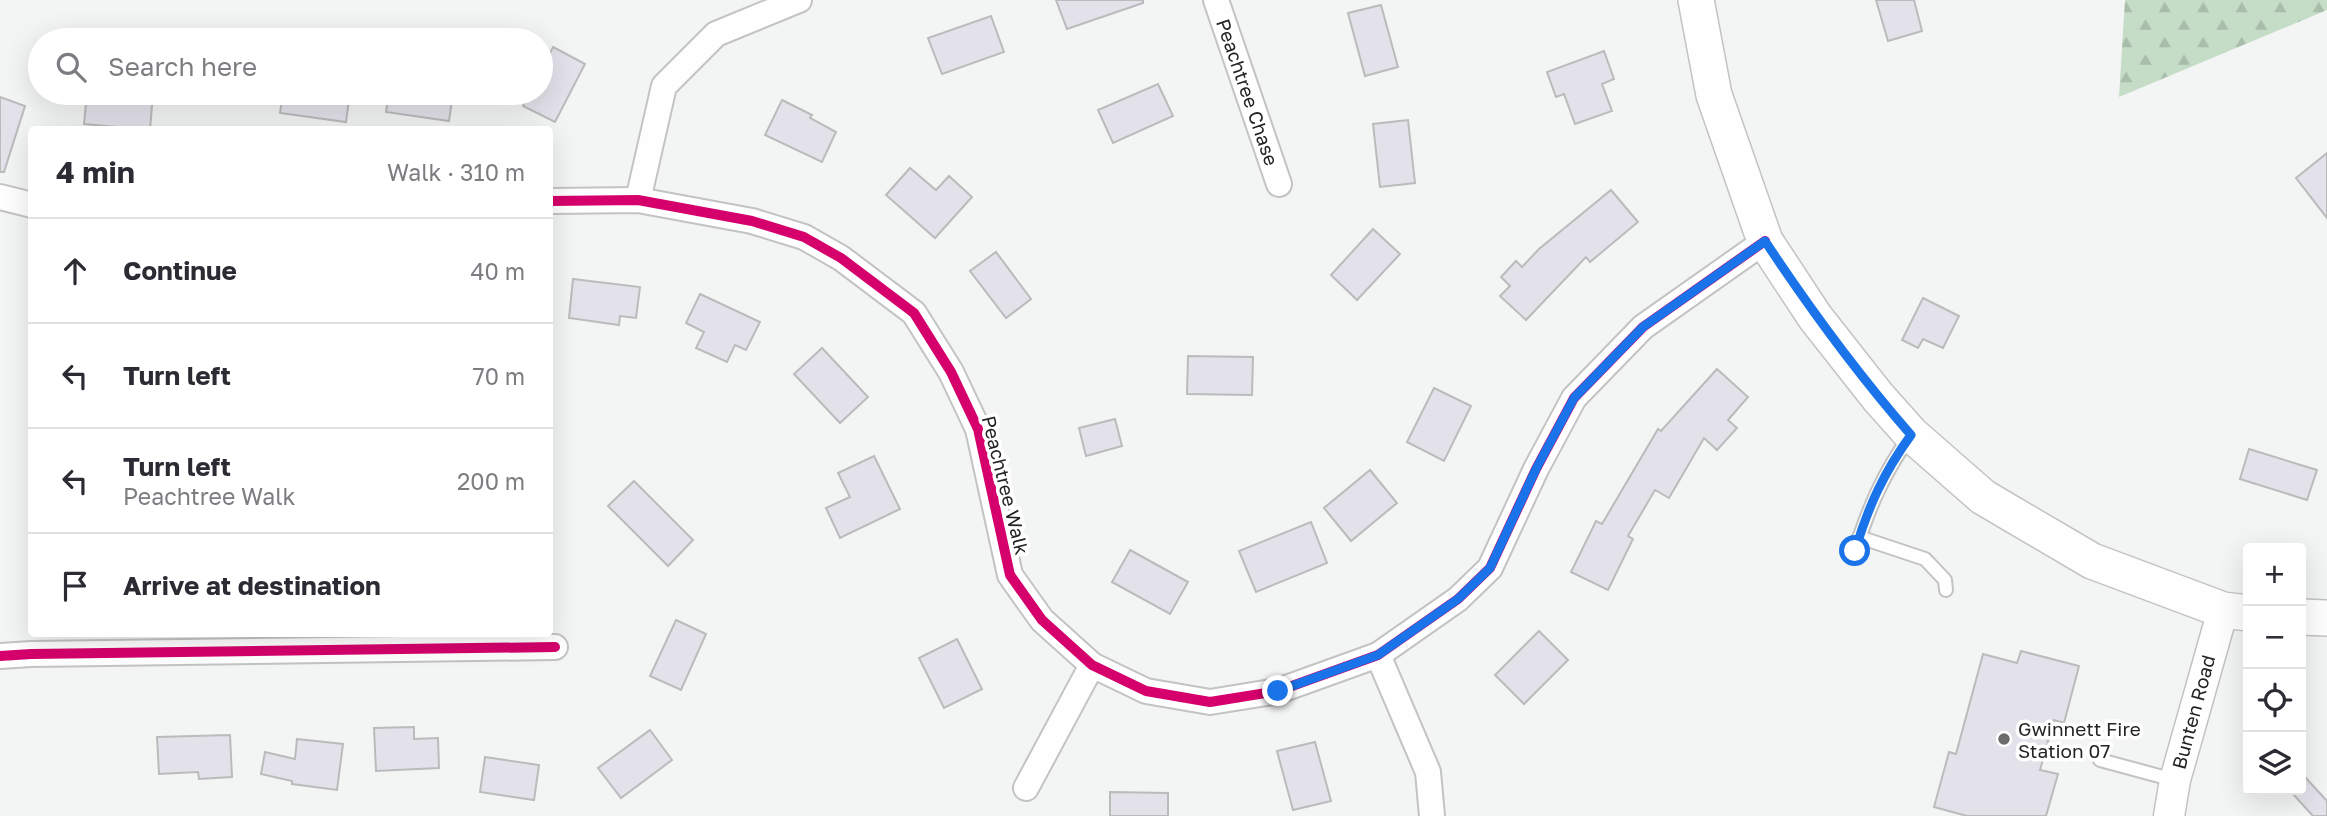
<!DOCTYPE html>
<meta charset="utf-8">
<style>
:root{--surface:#fff;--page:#f7f7f7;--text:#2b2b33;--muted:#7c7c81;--line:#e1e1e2}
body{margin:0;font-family:"Golos Text",sans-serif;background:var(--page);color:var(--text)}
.controls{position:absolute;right:21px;bottom:21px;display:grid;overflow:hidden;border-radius:7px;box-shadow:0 7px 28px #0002}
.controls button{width:63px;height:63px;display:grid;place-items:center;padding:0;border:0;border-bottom:2px solid var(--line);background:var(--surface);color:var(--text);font:35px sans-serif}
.stop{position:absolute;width:21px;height:21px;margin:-16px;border:5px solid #1a73e8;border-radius:50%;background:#fff}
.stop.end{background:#1a73e8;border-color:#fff;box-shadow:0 2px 7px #0008}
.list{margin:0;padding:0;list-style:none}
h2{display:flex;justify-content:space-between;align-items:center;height:91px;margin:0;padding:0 28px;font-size:30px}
h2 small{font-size:23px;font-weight:400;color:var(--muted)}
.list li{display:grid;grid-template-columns:46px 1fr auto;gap:21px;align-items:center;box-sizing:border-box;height:105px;padding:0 28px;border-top:2px solid var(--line)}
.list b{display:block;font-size:26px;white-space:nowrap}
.list p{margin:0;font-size:23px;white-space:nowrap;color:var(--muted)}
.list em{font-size:23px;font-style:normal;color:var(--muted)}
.icon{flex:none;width:38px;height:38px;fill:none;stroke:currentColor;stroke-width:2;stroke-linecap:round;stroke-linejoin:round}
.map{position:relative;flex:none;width:2327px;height:816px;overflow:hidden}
.search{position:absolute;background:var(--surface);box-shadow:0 7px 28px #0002;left:28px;top:28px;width:525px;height:77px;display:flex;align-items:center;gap:18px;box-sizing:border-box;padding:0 24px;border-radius:38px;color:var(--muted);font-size:26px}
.panel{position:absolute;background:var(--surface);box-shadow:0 7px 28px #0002;left:28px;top:126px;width:525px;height:511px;border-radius:7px}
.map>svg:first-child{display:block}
</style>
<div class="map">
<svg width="2327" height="816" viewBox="0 0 2327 816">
<defs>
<pattern id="forest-firs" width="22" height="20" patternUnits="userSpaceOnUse" patternTransform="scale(1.75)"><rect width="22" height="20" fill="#c5dcc7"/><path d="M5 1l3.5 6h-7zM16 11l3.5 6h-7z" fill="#a9bdab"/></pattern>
</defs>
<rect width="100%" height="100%" fill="#f3f5f4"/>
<path fill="url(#forest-firs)" d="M2125 0H2327V10L2119 97Z"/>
<g fill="#e3e1ea" stroke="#babbbb" stroke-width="2">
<path d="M1056 0H1143V3L1067 29Z"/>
<path d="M1876 0H1914L1922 31 1888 41Z"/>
<path d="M1381 5 1398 67 1365 76 1348 13Z"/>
<path d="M991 16 1004 52 942 74 928 38Z"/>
<path d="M553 47 585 64 555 122 523 106 529 93H541V71Z"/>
<path d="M1604 51 1614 79 1602 84 1612 111 1575 124 1564 94 1556 97 1547 72Z"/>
<path d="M1158 84 1173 116 1113 143 1098 110Z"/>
<path d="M87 93H153L150 130 84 124Z"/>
<path d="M283 93H350L346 122 280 113Z"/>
<path d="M389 93H453L449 121 386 112Z"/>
<path d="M0 97 25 106 4 172H0Z"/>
<path d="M782 100 812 115 810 118 836 132 822 162 765 135Z"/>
<path d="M1408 120 1415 183 1380 187 1373 124Z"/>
<path d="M2327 153V218L2296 178Z"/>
<path d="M910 168 936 190 949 176 972 197 935 238 886 195Z"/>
<path d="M1611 190 1638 222 1590 262 1586 257 1526 320 1500 296 1510 286 1501 277 1516 261 1522 267 1539 249Z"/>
<path d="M1373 229 1400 254 1357 300 1331 275Z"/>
<path d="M996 252 1031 299 1006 318 970 271Z"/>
<path d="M573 279 640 287 636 318 620 316 619 325 569 318Z"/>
<path d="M700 294 760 322 746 350 735 345 727 362 696 348 704 332 686 323Z"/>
<path d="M1923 298 1959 316 1943 348 1923 339 1918 348 1902 340Z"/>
<path d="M822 348 868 397 840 423 794 374Z"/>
<path d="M1188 356 1253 357 1252 395 1187 394Z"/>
<path d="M1717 369 1748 397 1728 420 1737 428 1717 450 1704 438 1669 498 1655 490 1628 536 1633 539 1608 590 1571 572 1596 521 1602 524 1658 429 1661 431Z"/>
<path d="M1434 388 1471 406 1444 461 1407 442Z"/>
<path d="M1115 419 1122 446 1086 456 1079 428Z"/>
<path d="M2249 449 2317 470 2307 500 2240 479Z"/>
<path d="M874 456 900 509 840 538 826 508 850 497 838 473Z"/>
<path d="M1370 470 1397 503 1351 541 1324 508Z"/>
<path d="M634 481 693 540 668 566 608 506Z"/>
<path d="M1311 522 1327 563 1256 592 1239 551Z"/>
<path d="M1130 550 1188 582 1170 614 1112 582Z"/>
<path d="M676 620 706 634 681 690 650 676Z"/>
<path d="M1539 631 1568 660 1524 704 1495 675Z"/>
<path d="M957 639 982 689 944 708 919 658Z"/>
<path d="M2021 651 2079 666 2064 723 2054 720 2040 770 2058 774 2046 816H1967L1934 807 1949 752 1956 754 1983 654 2017 663Z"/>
<path d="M414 727V739L438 738 439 768 376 771 374 728Z"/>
<path d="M650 730 672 760 621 798 598 768Z"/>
<path d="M230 735 232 777 199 779 198 772 159 774 157 737Z"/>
<path d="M297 739 343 744 337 790 292 784V781L261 774 265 752 295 759Z"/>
<path d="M1315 742 1331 801 1293 810 1277 751Z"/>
<path d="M485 757 539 765 534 800 480 792Z"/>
<path d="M2306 778 2327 801V816H2313L2291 792 2294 790H2301V783Z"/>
<path d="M1110 792 1168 793V816H1110Z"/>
</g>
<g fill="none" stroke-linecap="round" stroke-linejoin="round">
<defs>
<g id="service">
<path d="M1859 537 1925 559 1945 580 1946 590"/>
<path d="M1855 551C1869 507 1884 472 1911 435"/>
<path d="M2100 760 2174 780"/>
</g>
<g id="minor">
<path d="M1216 0 1279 184"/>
<path d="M0 197 32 205"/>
<path d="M638 200 664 86 716 34 799 0"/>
<path d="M550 201 638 200 752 221 804 237 841 258 914 313 951 372 978 429 1010 575 1042 620 1092 665 1146 691 1210 702 1278 691 1378 655 1458 599 1490 568 1536 469 1574 398 1643 327 1765 241"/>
<path d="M1378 655 1428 772 1432 816"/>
<path d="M0 656 31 654 555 647"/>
<path d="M1026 788 1092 665"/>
</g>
<path id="tertiary" d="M2169 816 2175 780 2223 610"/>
<g id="secondary">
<path d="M1696 0 1714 95 1765 241 1815 317 1878 397 1911 434 1983 497 2092 561 2223 610 2248 613"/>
<path d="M2301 617 2327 618"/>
</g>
</defs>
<use href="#service" stroke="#c2c3c2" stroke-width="16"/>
<use href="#minor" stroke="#c2c3c2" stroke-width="28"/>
<use href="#tertiary" stroke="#c2c3c2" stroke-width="33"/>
<use href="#secondary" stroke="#c2c3c2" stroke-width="38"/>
<use href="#service" stroke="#fdfefd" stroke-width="12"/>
<use href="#minor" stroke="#fdfefd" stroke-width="24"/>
<use href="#tertiary" stroke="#fdfefd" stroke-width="30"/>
<use href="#secondary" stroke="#fdfefd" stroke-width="35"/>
<defs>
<g id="cycleway">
<path d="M550 201 638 200 752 221 804 237 841 258 914 313 951 372 978 429 1010 575 1042 620 1092 665 1146 691 1210 702 1278 691 1378 655 1458 599 1490 568 1536 469 1574 398 1643 327 1765 241"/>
<path d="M0 656 31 654 555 647"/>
</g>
</defs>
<use href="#cycleway" stroke="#fff" stroke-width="15"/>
<use href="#cycleway" stroke="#d6006c" stroke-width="10"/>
</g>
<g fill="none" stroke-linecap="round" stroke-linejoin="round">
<path stroke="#1a73e8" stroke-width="9" d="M1278 691 1378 655 1458 599 1490 568 1536 469 1574 398 1643 327 1765 241C1810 309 1857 373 1911 435 1884 472 1868 507 1855 551"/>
</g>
<circle fill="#6c6d6c" stroke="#fff" stroke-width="2.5" cx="2004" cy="739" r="7"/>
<g text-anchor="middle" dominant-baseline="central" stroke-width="7" stroke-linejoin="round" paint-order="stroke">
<g font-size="19" fill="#232423" stroke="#fff">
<text transform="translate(1248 92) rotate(71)">Peachtree Chase</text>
<text transform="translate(1006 485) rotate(76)">Peachtree Walk</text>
<text transform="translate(2193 712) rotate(-75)">Bunten Road</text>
</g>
<g font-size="19" fill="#232423" stroke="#fff" text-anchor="start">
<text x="2018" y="728">Gwinnett Fire<tspan x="2018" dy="22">Station 07</tspan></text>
</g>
</g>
</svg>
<div class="controls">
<button>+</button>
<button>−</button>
<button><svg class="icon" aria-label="locate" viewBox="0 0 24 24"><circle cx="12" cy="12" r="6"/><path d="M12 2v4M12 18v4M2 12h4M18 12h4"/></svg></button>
<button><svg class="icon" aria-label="layers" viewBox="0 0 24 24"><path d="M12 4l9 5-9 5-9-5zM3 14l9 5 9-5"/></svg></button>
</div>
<div class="stop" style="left:1855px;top:551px"></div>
<div class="stop end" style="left:1278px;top:691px"></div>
<div class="search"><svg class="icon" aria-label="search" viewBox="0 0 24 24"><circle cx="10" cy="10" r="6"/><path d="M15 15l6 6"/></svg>Search here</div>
<section class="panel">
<h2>4 min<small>Walk · 310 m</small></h2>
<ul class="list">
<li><svg class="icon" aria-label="ahead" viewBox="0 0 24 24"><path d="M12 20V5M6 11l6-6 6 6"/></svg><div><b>Continue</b></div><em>40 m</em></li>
<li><svg class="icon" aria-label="left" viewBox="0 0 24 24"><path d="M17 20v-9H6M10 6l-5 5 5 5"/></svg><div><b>Turn left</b></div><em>70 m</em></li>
<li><svg class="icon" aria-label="left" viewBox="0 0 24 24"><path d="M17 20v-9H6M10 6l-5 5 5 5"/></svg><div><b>Turn left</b><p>Peachtree Walk</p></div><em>200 m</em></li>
<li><svg class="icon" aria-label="arrive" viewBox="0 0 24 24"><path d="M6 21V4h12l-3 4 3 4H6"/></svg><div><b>Arrive at destination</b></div></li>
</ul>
</section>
</div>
